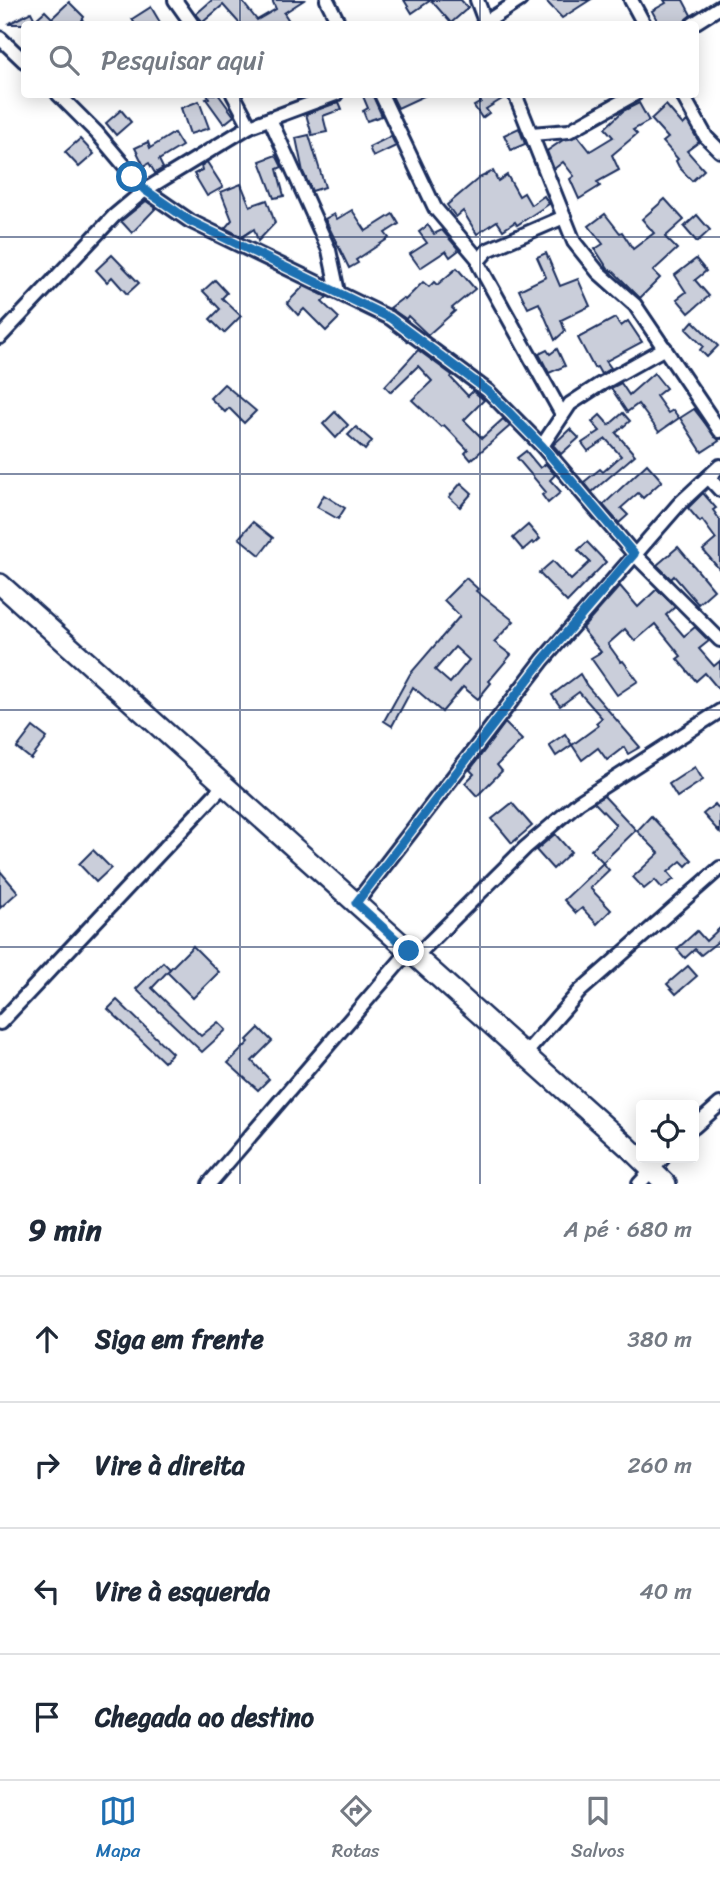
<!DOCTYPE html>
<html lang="pt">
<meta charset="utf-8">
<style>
:root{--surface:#fff;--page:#f6f6f7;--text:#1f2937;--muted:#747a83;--line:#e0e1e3;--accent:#1f6fb2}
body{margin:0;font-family:Sriracha,sans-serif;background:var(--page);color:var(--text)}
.controls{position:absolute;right:21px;bottom:21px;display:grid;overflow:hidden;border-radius:7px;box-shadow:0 4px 18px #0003}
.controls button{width:63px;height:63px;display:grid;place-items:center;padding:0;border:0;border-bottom:2px solid var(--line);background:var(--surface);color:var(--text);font:35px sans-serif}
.stop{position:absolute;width:21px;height:21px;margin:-16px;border:5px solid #1f6fb2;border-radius:50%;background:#fff}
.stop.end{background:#1f6fb2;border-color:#fff;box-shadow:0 2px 7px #0008}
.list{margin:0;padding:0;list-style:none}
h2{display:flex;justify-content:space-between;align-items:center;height:91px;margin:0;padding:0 28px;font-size:30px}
h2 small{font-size:23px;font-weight:400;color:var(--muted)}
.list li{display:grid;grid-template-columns:46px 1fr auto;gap:21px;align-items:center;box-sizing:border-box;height:126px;padding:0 28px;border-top:2px solid var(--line)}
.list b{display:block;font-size:26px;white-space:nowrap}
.list em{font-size:23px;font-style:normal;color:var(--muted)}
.icon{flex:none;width:38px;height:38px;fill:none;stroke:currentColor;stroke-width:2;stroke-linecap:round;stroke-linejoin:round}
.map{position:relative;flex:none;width:720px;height:1184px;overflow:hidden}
.search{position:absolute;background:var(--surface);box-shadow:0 4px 18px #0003;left:21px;right:21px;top:21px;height:77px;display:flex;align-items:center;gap:18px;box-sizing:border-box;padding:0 24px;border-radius:7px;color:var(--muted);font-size:26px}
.sheet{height:595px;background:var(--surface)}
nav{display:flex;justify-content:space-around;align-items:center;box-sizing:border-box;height:98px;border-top:2px solid var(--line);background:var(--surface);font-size:19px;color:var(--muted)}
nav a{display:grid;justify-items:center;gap:4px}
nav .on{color:var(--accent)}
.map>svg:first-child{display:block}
</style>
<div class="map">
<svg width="720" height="1184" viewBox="0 0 720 1184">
<rect width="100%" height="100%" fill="#fff"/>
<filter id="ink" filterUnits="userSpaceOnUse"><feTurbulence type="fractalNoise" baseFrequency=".0143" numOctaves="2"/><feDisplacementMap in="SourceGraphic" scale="14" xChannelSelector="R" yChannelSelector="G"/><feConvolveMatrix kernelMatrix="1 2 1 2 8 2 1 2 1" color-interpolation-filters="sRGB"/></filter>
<g filter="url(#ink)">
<g fill="#caceda" stroke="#1b2f5e" stroke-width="2" fill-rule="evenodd">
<path d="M212 0H241L257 20 276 9 272 0H304L284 13 291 24H240L223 5 203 22 196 14Z"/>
<path d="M404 0H461L468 8 451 23 431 0 412 13Z"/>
<path d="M545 0H590L562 18Z"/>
<path d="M664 0H683L691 15 686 19 684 24H659L652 11 666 3Z"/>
<path d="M69 2 84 17 82 20 86 24H8L31 12 35 20 45 11 52 18Z"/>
<path d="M151 7 161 24H135L132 19Z"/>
<path d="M207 94H218L234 116 224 124 206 99 209 98Z"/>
<path d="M362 94H372L382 116 367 121 363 111 368 108Z"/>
<path d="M391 94H428L398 108Z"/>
<path d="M477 94H506L507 96 486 109 489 113 482 118 474 106 481 102Z"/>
<path d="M199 101 209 128 190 134 181 108Z"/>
<path d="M339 102 342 109 323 116 327 132 312 135 306 114Z"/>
<path d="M639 103 649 121 633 130 637 134 612 155 619 170 597 182 600 186 579 199 570 179 574 176 563 162 554 169 547 151 563 140 578 136 590 151 613 137 605 128 623 111Z"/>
<path d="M666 105 683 125 687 121 699 142 687 151 704 170 692 181 679 167 676 161 678 159 663 142 668 138 651 119Z"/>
<path d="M121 110 131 122 116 135 106 123Z"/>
<path d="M519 128 525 144 511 150 504 135Z"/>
<path d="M174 133 182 146 159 160 163 168 155 173 149 163 144 166 135 148 148 142 150 148Z"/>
<path d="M309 135 325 187 312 191 303 172 296 138Z"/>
<path d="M391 136 396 146 373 157 369 147Z"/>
<path d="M80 139 94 154 79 167 65 152Z"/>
<path d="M276 155 282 167 277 169 284 196 274 198 260 161Z"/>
<path d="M207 162 223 187 207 196 194 174 202 170 201 166Z"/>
<path d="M493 171 498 181 507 175 519 196 524 193 531 205 544 196 549 204 517 225 515 222 503 230 497 221 477 234 463 211 456 217 447 205 479 178Z"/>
<path d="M241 184 250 206 267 200 275 223 258 241 254 229 242 237 225 228 232 220 221 192Z"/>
<path d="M665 199 684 220 665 237 677 249 653 271 660 278 640 298 614 272 608 269 595 249 603 244 589 226 605 214 620 233 622 232 633 249 654 233 642 219Z"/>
<path d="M146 201 156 208 132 233 121 221Z"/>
<path d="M352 210 366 231 393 214 399 224 385 233 389 238 356 260 358 263 349 268 325 219 334 214 337 219Z"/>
<path d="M697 215 710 230 697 242 684 227Z"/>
<path d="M428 225 434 234 442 230 459 250 450 257 446 251 420 268 410 254 427 243 419 232Z"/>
<path d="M546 253 560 286 578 279 590 306 561 320 565 331 555 340 539 303 528 308 519 290 546 277 537 257Z"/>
<path d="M112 255 139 283 127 294 112 277 107 282 96 270Z"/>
<path d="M696 259 706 271 695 280 709 296 689 313 677 299 686 292 675 275Z"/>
<path d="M457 268 475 289 452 308 455 311 428 335 408 316 406 319 390 308 403 298 405 300 423 282 429 287 434 282 437 285Z"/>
<path d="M215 280 227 293 222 298 241 316 224 333 210 319 220 309 203 291Z"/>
<path d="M304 286 327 297 322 302 339 318 326 331 304 309 298 315 287 303Z"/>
<path d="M615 318 621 326 628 321 642 342 606 361 611 368 601 374 597 367 594 368 578 338Z"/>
<path d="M693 321 718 346 707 357 700 350 703 346 686 329Z"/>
<path d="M557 349 565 366 549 373 539 354 547 350 550 354Z"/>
<path d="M418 350 452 375 451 378 468 396 473 391 484 400 464 420 482 438 503 419 510 426 471 460 465 453 468 450 444 425 441 427 412 400 432 381 418 366 391 392 385 386Z"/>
<path d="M654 373 666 388 656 396 668 413 673 410 679 418 659 432 638 404 627 412 611 388 621 383 629 395Z"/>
<path d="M224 384 256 411 244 423 229 408 225 412 210 398Z"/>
<path d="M694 409 719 441 702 452 680 418Z"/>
<path d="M335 412 348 425 336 438 323 424Z"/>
<path d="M623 413 630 421 616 433 635 455 592 492 584 482 600 469 603 472 621 456 606 439 588 451 582 443 600 431 592 422 600 415 609 425Z"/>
<path d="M356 427 372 441 365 450 348 435Z"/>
<path d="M570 429 579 438 561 454 553 445Z"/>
<path d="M526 451 540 468 546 464 555 475 550 480 561 492 548 503 542 495 546 492 517 458Z"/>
<path d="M647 464 662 481 643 498 638 493 621 508 628 515 619 523 603 505Z"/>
<path d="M461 483 472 493 460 507 449 497Z"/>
<path d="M703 493 716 508 713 510 720 520V570L703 550 716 539 702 520 700 522 688 508Z"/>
<path d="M324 495 345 508 338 519 317 507Z"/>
<path d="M253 522 273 538 260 555 239 538Z"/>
<path d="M528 525 540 539 534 544 532 542 523 550 513 538Z"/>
<path d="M587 542 606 562 567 602 539 573 553 561 571 580 590 562 578 550Z"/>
<path d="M678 547 714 590 698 604 674 576 671 579 657 565Z"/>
<path d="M466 578 478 589 476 591 514 621 494 642 511 655 489 681 491 683 478 699 463 687 442 712 413 687 392 726 384 721 410 674 460 616 444 600ZM455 647 469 660 450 683 435 670Z"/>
<path d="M620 586 638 607 657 589 675 607 666 615 684 636 695 627 709 641 699 649 714 666 720 661V691L705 673 696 681 677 659 681 656 655 624 635 641 625 629 608 644 621 662 623 661 638 681 617 695 591 658 601 652 582 629Z"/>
<path d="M580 674 587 686 640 747 628 754 624 747 607 760 598 748 582 760 572 745 556 756 549 745 565 734 572 745 598 726 596 723 602 718 579 692 560 706 552 695Z"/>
<path d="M505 723 522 740 497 765 502 771 477 796 465 783 474 774 470 770Z"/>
<path d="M33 727 47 738 31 759 17 748Z"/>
<path d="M695 767 703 780 677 797 669 784Z"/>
<path d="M604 796 636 830 603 862 591 850 616 825 594 802Z"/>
<path d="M512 803 532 826 512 843 492 819Z"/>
<path d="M715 804 720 810V833L703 814Z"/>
<path d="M651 816 692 860 686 866 681 861 668 872 674 879 662 888 655 880 644 889 633 877 659 853 637 831Z"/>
<path d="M555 834 571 852 553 869 536 850Z"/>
<path d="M93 850 111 868 96 882 79 864Z"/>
<path d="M603 863 609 870 590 888 611 910 597 924 582 908 576 913 564 900Z"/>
<path d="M0 871 18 892 0 908Z"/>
<path d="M720 928V940L701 955 695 949 685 958 677 949 697 931 706 941Z"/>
<path d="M193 946 219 972 193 998 167 972Z"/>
<path d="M163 962 170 969 152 988 201 1036 218 1022 226 1030 202 1052 136 989Z"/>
<path d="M688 966 697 976 676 994 667 984Z"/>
<path d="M117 1000 172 1053 164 1062 108 1009Z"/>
<path d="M259 1028 272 1041 252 1061 269 1079 258 1090 228 1063 249 1042 247 1040Z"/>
</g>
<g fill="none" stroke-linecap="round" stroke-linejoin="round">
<defs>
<g id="minor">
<path d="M175 0 192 24"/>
<path d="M327 0 339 24"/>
<path d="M477 0 486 24"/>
<path d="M631 0 644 24"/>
<path d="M483 24 520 0"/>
<path d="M693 24 720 7"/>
<path d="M0 38 24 61"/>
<path d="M58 94 97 133 145 190 190 221 390 318 488 391 542 446 634 554 720 640"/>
<path d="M233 94 250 126"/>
<path d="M381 94 435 208 479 260"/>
<path d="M515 94 574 242 598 272 635 305 720 431"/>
<path d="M682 94 706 137 720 151"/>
<path d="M270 119 329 250 338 292"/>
<path d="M531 134 569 131 635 94"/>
<path d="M0 337 114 216 145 190 250 126 336 94"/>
<path d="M562 414 479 265V260L488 250 564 217"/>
<path d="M542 446 570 404 599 385 665 348"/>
<path d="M708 477 720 490"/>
<path d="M356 903 543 660 680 503 720 466"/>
<path d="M416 956 525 848 579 802 720 711"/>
<path d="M0 1023 224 785"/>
<path d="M525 1054 580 991 720 868"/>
<path d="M694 1127 720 1104"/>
<path d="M209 1184 409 951"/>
<path d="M639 1184 663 1158"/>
</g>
<path id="primary" d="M0 584 628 1147 666 1184"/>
</defs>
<use href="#minor" stroke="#1b2f5e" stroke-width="18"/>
<use href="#primary" stroke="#1b2f5e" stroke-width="24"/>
<use href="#minor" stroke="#fff" stroke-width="12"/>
<use href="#primary" stroke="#fff" stroke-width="19"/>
</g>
</g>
<g fill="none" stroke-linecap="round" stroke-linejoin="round" filter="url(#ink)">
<path stroke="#1f6fb2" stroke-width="9" d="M132 177 145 190 190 221 390 318 488 391 542 446 634 554 543 660 356 903 409 951"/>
</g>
<path fill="none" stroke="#1b2f5e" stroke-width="2" stroke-opacity="0.55" d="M240 0V24M480 0V24M240 94V1184M480 94V1184M0 237H720M0 474H720M0 710H720M0 947H720"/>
</svg>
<div class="controls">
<button><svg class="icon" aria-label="locate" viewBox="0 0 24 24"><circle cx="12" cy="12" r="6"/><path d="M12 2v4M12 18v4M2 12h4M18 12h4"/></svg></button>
</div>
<div class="stop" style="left:132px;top:177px"></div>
<div class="stop end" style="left:409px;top:951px"></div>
<div class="search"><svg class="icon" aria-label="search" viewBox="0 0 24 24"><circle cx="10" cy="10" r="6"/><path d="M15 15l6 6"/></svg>Pesquisar aqui</div>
</div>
<section class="sheet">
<h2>9 min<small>A pé · 680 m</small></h2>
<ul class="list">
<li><svg class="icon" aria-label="ahead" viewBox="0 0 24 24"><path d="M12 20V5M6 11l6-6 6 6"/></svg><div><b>Siga em frente</b></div><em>380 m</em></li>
<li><svg class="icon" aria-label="right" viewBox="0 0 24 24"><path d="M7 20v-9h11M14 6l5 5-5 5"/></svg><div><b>Vire à direita</b></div><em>260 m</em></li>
<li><svg class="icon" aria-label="left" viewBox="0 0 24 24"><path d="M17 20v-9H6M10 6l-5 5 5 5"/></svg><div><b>Vire à esquerda</b></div><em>40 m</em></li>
<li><svg class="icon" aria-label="arrive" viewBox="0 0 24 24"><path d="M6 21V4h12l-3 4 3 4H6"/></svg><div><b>Chegada ao destino</b></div></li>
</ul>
</section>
<nav>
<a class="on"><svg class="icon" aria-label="map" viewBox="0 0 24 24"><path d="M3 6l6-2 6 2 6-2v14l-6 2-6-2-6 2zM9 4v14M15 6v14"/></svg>Mapa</a>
<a><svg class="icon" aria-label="directions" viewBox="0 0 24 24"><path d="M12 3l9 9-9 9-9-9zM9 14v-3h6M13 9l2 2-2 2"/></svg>Rotas</a>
<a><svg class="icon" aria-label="saved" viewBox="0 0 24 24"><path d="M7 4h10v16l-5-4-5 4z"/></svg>Salvos</a>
</nav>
